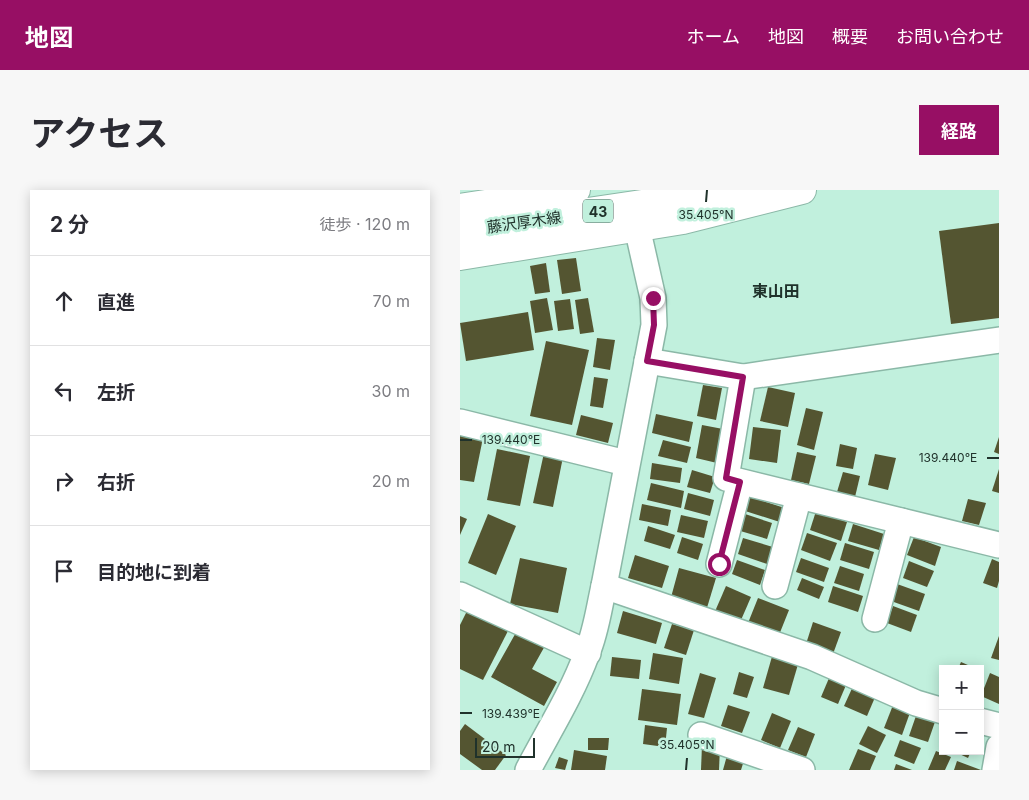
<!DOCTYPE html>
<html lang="ja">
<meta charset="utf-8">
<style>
:root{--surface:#fff;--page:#f7f7f7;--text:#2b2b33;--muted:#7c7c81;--line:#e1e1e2;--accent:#970f64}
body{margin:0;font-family:Inter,"Noto Sans JP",sans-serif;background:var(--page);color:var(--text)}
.controls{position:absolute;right:15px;bottom:15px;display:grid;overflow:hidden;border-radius:0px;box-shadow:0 2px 12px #0003}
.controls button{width:45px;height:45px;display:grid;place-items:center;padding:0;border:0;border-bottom:1px solid var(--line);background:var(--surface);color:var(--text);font:25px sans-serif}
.scale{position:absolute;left:15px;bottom:12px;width:60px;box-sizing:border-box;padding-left:5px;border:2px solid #20322b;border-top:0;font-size:14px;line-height:18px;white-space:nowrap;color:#20322b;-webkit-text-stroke:4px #c1f0dd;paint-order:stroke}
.stop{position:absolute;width:15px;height:15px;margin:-11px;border:4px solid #970f64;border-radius:50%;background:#fff}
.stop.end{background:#970f64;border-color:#fff;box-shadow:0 1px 5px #0008}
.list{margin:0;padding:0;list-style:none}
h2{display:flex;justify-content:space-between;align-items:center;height:65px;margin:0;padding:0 20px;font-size:21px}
h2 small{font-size:16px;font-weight:400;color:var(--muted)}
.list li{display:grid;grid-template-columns:32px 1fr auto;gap:15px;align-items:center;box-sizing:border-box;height:90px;padding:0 20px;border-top:1px solid var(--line)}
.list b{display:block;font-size:19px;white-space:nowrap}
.list em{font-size:16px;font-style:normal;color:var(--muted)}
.icon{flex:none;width:28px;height:28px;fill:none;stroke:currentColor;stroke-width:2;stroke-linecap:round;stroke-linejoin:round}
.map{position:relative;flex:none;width:539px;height:580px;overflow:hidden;border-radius:0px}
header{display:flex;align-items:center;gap:30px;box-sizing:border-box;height:70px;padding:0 25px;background:var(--accent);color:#fff}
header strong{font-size:24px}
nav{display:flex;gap:28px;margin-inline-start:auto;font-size:18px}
.intro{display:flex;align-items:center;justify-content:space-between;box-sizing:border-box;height:120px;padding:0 30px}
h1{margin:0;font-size:35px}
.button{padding:12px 22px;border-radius:0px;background:var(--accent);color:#fff;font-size:18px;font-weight:700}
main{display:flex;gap:30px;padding:0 30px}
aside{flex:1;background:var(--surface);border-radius:0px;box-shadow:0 2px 12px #0003}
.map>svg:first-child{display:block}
</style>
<header>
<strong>地図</strong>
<nav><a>ホーム</a><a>地図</a><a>概要</a><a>お問い合わせ</a></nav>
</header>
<div class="intro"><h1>アクセス</h1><a class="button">経路</a></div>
<main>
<aside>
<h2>2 分<small>徒歩 · 120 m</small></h2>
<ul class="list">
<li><svg class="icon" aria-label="ahead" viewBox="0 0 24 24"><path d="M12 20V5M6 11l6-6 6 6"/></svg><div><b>直進</b></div><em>70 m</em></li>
<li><svg class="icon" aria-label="left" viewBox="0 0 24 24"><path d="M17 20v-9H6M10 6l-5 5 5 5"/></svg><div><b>左折</b></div><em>30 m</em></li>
<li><svg class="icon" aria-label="right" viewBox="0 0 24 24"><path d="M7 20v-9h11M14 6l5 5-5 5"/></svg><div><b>右折</b></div><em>20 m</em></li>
<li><svg class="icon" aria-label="arrive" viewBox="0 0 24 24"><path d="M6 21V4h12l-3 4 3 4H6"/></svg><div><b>目的地に到着</b></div></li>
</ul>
</aside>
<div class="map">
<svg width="539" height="580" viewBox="0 0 539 580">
<rect width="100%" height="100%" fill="#c1f0dd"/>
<g fill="#545531">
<path d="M539 33V128L491 134 479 41Z"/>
<path d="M116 68 121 101 102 104 97 70Z"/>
<path d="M86 73 90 102 75 104 70 76Z"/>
<path d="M87 108 93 140 75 143 70 111Z"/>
<path d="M128 108 134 142 120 144 115 110Z"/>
<path d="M110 109 114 139 98 141 94 111Z"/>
<path d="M68 122 74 160 6 171 0 133Z"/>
<path d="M137 148 155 150 150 180 133 177Z"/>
<path d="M86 151 129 160 112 235 70 226Z"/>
<path d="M134 187 148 189 143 218 130 216Z"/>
<path d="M243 195 262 198 256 230 237 226Z"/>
<path d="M308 197 335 203 328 237 300 231Z"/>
<path d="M346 218 363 222 354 260 337 255Z"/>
<path d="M196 224 233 232 229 252 192 243Z"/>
<path d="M121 225 153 233 148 253 116 245Z"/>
<path d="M242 235 263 239 257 273 236 268Z"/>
<path d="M293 237 321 240 317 273 289 269Z"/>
<path d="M0 238 24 243 14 292 0 290Z"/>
<path d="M539 247V264L534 262Z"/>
<path d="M203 250 231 257 227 273 198 266Z"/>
<path d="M380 254 397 258 393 279 376 276Z"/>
<path d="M37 259 70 266 60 316 27 310Z"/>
<path d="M337 262 356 266 349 294 331 290Z"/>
<path d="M84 263 103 267 93 317 73 313Z"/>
<path d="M415 264 436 268 428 300 408 295Z"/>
<path d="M192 273 222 278 220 293 190 289Z"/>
<path d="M539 279V303L532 301Z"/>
<path d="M232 280 255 287 250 303 227 297Z"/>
<path d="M383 282 400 286 395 307 377 302Z"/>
<path d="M191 293 224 301 221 318 187 310Z"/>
<path d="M228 303 254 310 250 326 224 319Z"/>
<path d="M287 306 331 320 326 334 282 320Z"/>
<path d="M508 309 526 313 519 335 502 331Z"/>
<path d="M182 314 211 320 208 336 179 330Z"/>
<path d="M356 321 387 332 381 351 350 340Z"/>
<path d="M282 323 312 333 307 349 277 340Z"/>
<path d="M28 324 56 336 36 385 8 373Z"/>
<path d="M221 325 248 331 244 348 217 342Z"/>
<path d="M0 326 7 329 0 345Z"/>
<path d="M393 334 424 344 419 360 388 351Z"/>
<path d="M188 336 215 345 210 359 184 351Z"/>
<path d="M347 343 377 353 370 371 341 360Z"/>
<path d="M222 347 243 354 238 370 217 363Z"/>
<path d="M454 347 481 357 475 376 447 365Z"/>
<path d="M283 348 316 358 310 375 278 364Z"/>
<path d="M385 353 414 362 409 379 380 370Z"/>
<path d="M175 365 209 376 202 398 168 388Z"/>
<path d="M60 368 107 378 98 423 50 414Z"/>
<path d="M341 368 369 378 364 392 336 382Z"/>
<path d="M532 369 539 372V391L537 398 523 393Z"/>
<path d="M277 370 305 380 300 395 272 384Z"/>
<path d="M449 371 474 381 467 397 443 388Z"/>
<path d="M380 376 404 384 399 401 374 393Z"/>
<path d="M219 378 256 388 246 421 210 411Z"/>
<path d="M342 388 364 397 359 409 337 400Z"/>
<path d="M437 394 465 404 459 421 431 411Z"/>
<path d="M266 396 291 407 278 437 253 426Z"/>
<path d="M373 396 403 406 398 422 368 412Z"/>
<path d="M298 408 329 420 317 450 286 438Z"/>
<path d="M433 416 457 425 451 442 427 433Z"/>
<path d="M9 417 50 437 23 490 0 479V435Z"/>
<path d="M163 421 202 433 196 454 157 443Z"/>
<path d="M353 432 381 442 373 464 346 454Z"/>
<path d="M212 434 234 440 226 465 204 458Z"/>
<path d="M58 439 86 454 72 479 97 492 84 516 31 487Z"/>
<path d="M539 446V470L531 468Z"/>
<path d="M193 463 223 468 219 494 189 489Z"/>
<path d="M313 463 339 471 329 505 303 498Z"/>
<path d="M152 467 181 470 179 489 150 486Z"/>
<path d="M501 472 517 479H498Z"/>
<path d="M372 481 389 488 378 514 361 507Z"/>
<path d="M279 482 294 487 287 508 273 504Z"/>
<path d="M240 483 256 488 244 528 228 524Z"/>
<path d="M530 483 539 487V514L521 506Z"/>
<path d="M394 494 416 505 407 526 384 516Z"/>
<path d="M182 499 221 504 217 535 178 530Z"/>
<path d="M435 510 452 517 442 545 424 538Z"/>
<path d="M268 515 290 522 282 543 261 536Z"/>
<path d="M458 520 477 526 468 552 449 546Z"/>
<path d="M312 523 331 531 320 558 301 550Z"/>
<path d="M5 534 46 565 35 580H22L0 564V541Z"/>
<path d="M185 535 207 538 205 557 183 554Z"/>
<path d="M408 536 426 545 417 563 399 554Z"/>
<path d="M338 537 355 544 346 567 328 560Z"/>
<path d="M128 548H149L148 560H128Z"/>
<path d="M440 550 461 558 454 574 434 566Z"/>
<path d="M242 555 260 556 259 580H241Z"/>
<path d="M398 559 416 566 410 580H389Z"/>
<path d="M114 560 147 566 145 580H111Z"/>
<path d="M476 561 491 567 485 580H468Z"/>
<path d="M493 561H511L508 568Z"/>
<path d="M268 562 285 567 281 580H263Z"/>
<path d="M99 567 108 570 105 580 95 578Z"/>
<path d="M497 571 521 580H494Z"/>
<path d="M436 574 452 580H434Z"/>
</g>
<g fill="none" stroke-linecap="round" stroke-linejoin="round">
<defs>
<g id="minor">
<path d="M187 171 283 187 539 150"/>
<path d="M283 187 266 288 539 355"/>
<path d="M0 232 166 273"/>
<path d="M259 374 280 292"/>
<path d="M144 396 352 467 456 513 483 521"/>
<path d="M315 396 339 306"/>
<path d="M0 405 128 463"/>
<path d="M415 429 441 331"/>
<path d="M520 531 539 536"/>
<path d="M241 545 342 580"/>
<path d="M68 580C88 542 112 504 127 463 136 442 139 418 144 396L194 135 193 108 177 37"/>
<path d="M535 580 539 557"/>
</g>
<g id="major">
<path d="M0 18 116 0"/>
<path d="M0 41 277 0"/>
<path d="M0 66 223 30 342 0"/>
</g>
</defs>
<use href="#minor" stroke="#8bb8a7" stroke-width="28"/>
<use href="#major" stroke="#8bb8a7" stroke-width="30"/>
<use href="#minor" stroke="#fff" stroke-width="25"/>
<use href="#major" stroke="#fff" stroke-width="28"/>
</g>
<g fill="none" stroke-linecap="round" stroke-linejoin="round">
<path stroke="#970f64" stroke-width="6" d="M193 108 194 135 187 171 283 187 266 288 280 292 259 374"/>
</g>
<path fill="none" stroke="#20322b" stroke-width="2" d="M246 12 247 0M0 250H12M527 268H539M0 523H12M226 580 227 568"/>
<g text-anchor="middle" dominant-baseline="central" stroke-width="5" stroke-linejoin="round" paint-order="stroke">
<rect fill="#c1f0dd" stroke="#506b60" stroke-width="1" x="123" y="9.5" width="30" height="23" rx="4"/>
<g font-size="14" font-weight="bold" fill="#20322b">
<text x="138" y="21">43</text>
</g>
<g font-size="15" fill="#20322b" stroke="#c1f0dd">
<text transform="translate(64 32) rotate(-8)">藤沢厚木線</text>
</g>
<g font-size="16" font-weight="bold" fill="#20322b" stroke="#c1f0dd">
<text x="316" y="101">東山田</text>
</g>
</g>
<g font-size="12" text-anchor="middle" fill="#20322b" stroke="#c1f0dd" stroke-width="5" stroke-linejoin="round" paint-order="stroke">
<text x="246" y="29">35.405°N</text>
<text x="51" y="254">139.440°E</text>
<text x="488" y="272">139.440°E</text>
<text x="51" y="528">139.439°E</text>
<text x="227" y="559">35.405°N</text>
</g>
</svg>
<div class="controls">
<button>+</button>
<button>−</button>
</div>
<div class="scale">20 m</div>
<div class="stop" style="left:259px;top:374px"></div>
<div class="stop end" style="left:193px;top:108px"></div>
</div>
</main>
